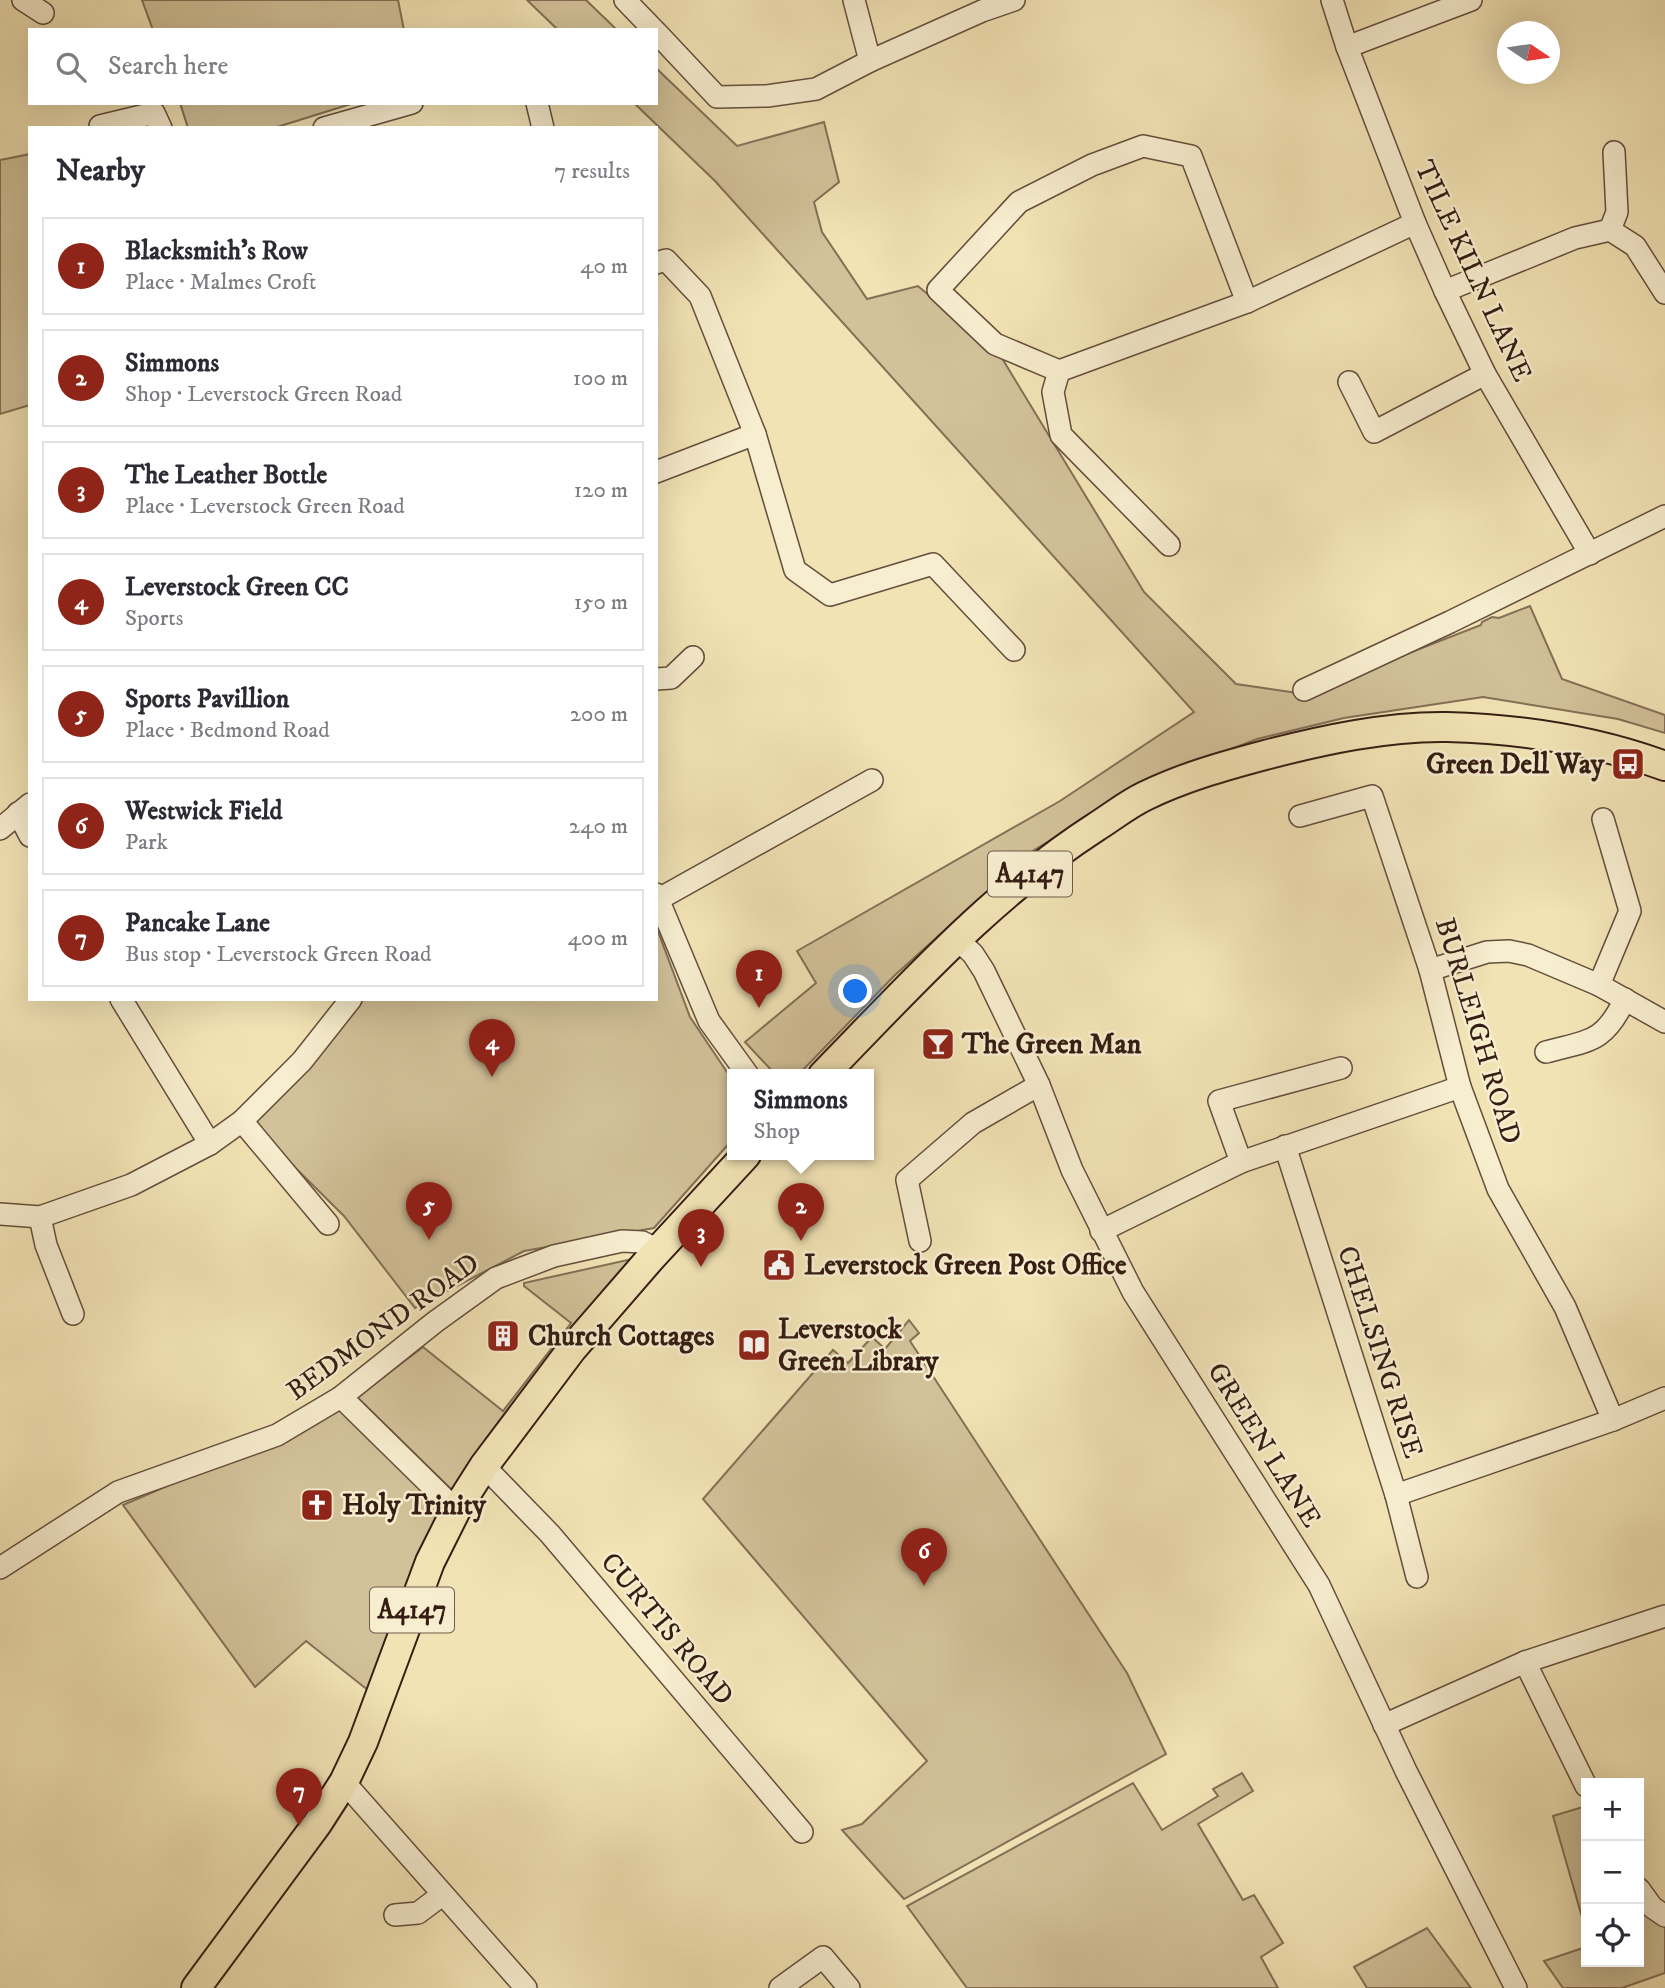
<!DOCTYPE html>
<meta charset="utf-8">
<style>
:root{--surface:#fff;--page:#f7f7f7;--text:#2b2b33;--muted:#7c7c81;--line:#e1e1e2;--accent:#8f2418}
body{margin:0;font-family:"IM FELL DW Pica",serif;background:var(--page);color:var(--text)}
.controls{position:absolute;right:21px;bottom:21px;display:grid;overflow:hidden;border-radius:0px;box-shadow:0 7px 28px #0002}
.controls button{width:63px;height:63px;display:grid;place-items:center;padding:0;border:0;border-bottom:2px solid var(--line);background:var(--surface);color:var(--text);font:35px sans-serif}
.compass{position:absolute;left:1497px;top:21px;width:63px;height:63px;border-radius:50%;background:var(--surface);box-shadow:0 7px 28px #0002;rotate:103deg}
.you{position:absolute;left:856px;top:992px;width:24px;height:24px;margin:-18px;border:5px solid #fff;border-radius:50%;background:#1a73e8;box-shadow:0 0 0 10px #1a73e833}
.badge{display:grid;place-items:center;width:46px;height:46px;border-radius:50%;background:var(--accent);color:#fff;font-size:23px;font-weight:700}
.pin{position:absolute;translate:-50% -58px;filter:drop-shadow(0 2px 4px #0008)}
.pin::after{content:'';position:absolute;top:37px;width:24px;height:21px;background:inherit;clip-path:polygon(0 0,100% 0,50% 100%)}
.popup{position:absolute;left:727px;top:1069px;width:147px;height:91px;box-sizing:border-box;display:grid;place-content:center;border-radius:0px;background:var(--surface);filter:drop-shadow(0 2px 5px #0005);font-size:23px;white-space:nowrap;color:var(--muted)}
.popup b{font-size:26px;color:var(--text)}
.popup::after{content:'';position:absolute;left:50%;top:100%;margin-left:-14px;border:14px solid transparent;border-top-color:var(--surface)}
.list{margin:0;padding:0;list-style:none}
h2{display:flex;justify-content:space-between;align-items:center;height:91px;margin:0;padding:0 28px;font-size:30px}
h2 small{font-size:23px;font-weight:400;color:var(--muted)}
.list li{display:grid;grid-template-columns:46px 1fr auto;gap:21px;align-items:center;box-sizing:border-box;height:98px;margin:0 14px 14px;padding:0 14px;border:2px solid var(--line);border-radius:0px}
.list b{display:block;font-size:26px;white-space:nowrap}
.list p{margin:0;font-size:23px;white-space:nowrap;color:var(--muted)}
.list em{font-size:23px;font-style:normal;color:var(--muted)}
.icon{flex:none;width:38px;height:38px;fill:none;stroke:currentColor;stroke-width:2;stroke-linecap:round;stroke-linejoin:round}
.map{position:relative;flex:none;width:1665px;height:1988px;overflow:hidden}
.search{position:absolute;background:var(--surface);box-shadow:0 7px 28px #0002;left:28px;top:28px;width:630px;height:77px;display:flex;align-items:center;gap:18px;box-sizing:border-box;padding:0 24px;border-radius:0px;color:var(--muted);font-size:26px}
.panel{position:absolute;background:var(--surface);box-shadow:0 7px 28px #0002;left:28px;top:126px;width:630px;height:875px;border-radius:0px}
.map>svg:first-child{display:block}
</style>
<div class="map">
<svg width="1665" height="1988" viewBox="0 0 1665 1988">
<rect width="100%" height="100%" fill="#f2e3b5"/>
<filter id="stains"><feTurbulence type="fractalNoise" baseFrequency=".00286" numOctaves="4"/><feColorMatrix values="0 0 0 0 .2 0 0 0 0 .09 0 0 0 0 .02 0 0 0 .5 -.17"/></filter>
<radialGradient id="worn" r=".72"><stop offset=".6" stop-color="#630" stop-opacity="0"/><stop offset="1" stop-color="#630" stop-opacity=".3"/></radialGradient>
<g fill="#d2c199" stroke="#846f56" stroke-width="2">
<path d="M142 0H398L404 30H153Z"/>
<path d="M527 0H586L617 30H558Z"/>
<path d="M656 68 737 146 824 122 839 182 814 202 822 232 867 299 918 286 1000 355 1144 592 1236 684 1304 694 1481 625 1482 622 1492 617 1499 618 1530 606 1562 679 1665 715V733L1618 719 1483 697 1344 718 1257 739 1144 783 1031 852 894 976 798 1075H776L745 1042 816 983 797 951 1060 801 1194 712 715 181 634 103H656Z"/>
<path d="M180 103H354L274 128H188Z"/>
<path d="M30 154V405L0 414V160Z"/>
<path d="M656 926 690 1017 733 1081V1139L654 1228 524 1251 415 1308 344 1216 250 1123 359 999H656Z"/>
<path d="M632 1259 453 1491 357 1397 423 1347 503 1411 571 1323 524 1286V1283Z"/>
<path d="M909 1320 919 1333 910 1341 1127 1673 1166 1754 904 1899 842 1830 862 1824 927 1761 703 1499 833 1350 848 1363 872 1337 885 1349Z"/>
<path d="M341 1402 448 1509 369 1691 306 1641 255 1687 123 1505 277 1439Z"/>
<path d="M1242 1773 1253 1791 1198 1824 1243 1900 1254 1895 1283 1943 1261 1957 1278 1988H967L907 1906 1133 1783 1162 1830 1218 1796 1213 1789Z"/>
<path d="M1586 1806V1931L1553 1816Z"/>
<path d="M1639 1889 1665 1916V1973L1622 1988H1563L1544 1961 1586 1947V1962H1639Z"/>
<path d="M1427 1928 1471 1988H1367L1354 1967Z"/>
</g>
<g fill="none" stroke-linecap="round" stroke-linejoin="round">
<defs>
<g id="minor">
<path d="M23 0 43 13"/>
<path d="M625 0 654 30"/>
<path d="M854 0 870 61"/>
<path d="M1332 0 1347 47 1415 223 1445 291 1485 374 1590 554"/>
<path d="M656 32 717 97 767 96 816 89 870 61 982 11 1014 0"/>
<path d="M1347 47 1471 0"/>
<path d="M537 103 543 128"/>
<path d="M100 126 154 113 161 128"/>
<path d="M324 128 412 103"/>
<path d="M1614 152 1617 212 1610 230 1635 246 1665 293"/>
<path d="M656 263 666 260 700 296 755 434 795 570 830 595 933 564 1014 650"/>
<path d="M1445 291 1575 238 1610 230"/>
<path d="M1059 371 995 344 938 290 1019 202 1092 165 1143 146 1191 156 1247 302"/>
<path d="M1059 371 1247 302 1415 223"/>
<path d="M1059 371 1053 392 1061 435 1169 545"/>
<path d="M1349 382 1374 432 1485 374"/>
<path d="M656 472 755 434"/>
<path d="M656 679 671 678 693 657"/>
<path d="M1304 690 1450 622 1665 516"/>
<path d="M18 813 30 836"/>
<path d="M1300 816 1372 796 1430 970 1460 1087 1498 1189 1565 1307 1613 1420"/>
<path d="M0 829 30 804"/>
<path d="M656 894 709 1021 748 1075"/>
<path d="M659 899 872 780"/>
<path d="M957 939 973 954 984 971 1039 1085 1072 1170 1133 1292 1319 1585 1406 1771 1516 1988"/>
<path d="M1430 970 1487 952 1509 951 1528 955 1599 985 1665 1022"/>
<path d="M1599 985 1630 911 1603 819"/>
<path d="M121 999 210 1144"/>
<path d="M1546 1052C1590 1040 1604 1043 1625 999"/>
<path d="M242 1121 328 1224"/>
<path d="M1285 1146 1396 1495 1417 1577"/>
<path d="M1241 1162 1219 1101 1341 1068"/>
<path d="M0 1214 40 1217 131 1185 210 1144 242 1121 302 1061 351 999"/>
<path d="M40 1217 46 1245 73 1314"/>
<path d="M1101 1231 1241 1162 1460 1087"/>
<path d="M920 1241 907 1180 973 1123 1039 1085"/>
<path d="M341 1397 456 1510"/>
<path d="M484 1466 550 1534 802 1832"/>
<path d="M1396 1495 1613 1420 1665 1398"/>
<path d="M0 1568 118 1492 277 1435 341 1397 435 1322 496 1278 554 1256 622 1241 642 1242 658 1250"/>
<path d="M1525 1662 1586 1786"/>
<path d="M1384 1725 1525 1662 1665 1616"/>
<path d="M344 1782 526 1988"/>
<path d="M1639 1889 1652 1907 1665 1916"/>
<path d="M395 1915 418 1913 442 1895"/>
<path d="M780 1988 823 1957 849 1988"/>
</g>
<g id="major">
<path d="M823 1075C909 987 992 894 1096 827 1112 817 1128 804 1145 796 1184 777 1224 766 1265 755 1323 740 1387 726 1447 727 1520 729 1597 741 1665 766"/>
<path d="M196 1988 317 1824 344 1782 363 1742 430 1562 456 1510 484 1466 572 1349 650 1259 746 1155"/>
</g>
</defs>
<use href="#minor" stroke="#644e3c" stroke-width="24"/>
<use href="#major" stroke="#351d13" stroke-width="32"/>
<use href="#minor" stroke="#f7edcf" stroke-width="21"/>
<use href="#major" stroke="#f2e3b5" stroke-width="28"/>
</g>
<defs>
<symbol id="bus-square" viewBox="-11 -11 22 22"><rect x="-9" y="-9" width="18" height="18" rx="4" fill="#8f2418" stroke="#f7edcf"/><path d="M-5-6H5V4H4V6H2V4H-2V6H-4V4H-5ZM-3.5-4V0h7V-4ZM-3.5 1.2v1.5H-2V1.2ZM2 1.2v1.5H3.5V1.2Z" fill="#fff"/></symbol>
<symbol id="bar-square" viewBox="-11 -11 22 22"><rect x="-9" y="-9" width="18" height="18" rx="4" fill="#8f2418" stroke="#f7edcf"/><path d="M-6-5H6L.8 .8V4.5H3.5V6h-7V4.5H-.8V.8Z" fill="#fff"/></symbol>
<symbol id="civic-square" viewBox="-11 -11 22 22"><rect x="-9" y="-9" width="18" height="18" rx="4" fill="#8f2418" stroke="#f7edcf"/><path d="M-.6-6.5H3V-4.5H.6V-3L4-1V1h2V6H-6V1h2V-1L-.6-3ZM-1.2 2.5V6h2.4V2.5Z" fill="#fff"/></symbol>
<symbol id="building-square" viewBox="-11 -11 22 22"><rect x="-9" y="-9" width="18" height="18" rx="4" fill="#8f2418" stroke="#f7edcf"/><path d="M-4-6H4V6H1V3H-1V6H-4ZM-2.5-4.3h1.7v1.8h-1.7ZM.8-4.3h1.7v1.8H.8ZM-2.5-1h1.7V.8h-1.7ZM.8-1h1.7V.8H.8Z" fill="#fff"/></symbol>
<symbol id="library-square" viewBox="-11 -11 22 22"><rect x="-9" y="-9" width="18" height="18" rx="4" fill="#8f2418" stroke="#f7edcf"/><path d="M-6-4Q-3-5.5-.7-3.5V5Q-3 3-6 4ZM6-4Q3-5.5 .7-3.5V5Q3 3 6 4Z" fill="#fff"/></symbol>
<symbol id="church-square" viewBox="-11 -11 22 22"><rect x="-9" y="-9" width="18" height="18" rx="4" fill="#8f2418" stroke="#f7edcf"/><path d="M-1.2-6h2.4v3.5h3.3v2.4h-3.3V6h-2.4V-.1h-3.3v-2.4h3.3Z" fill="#fff"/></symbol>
</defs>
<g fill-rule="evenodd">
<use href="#bus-square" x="1609" y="745" width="38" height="38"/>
<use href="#bar-square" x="919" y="1025" width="38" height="38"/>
<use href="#civic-square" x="760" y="1246" width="38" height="38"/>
<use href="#building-square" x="484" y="1317" width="38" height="38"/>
<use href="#library-square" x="735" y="1326" width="38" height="38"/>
<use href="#church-square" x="298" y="1486" width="38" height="38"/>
</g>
<g text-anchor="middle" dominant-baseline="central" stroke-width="5" stroke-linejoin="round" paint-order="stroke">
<g fill="#f7edcf" stroke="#6f5b4b" stroke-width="2">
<rect x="988" y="851.5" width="84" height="45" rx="5"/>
<rect x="370" y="1587.5" width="84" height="45" rx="5"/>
</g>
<g font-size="26" font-weight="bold" fill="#351d13">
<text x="1030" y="874">A4147</text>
<text x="412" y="1610">A4147</text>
</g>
<g font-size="28" fill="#351d13" stroke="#f7edcf">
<text transform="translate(1473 271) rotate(65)">TILE KILN LANE</text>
<text transform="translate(1478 1031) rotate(73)">BURLEIGH ROAD</text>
<text transform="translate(383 1327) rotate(-36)">BEDMOND ROAD</text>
<text transform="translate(1380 1352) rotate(72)">CHELSING RISE</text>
<text transform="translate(1264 1445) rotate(58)">GREEN LANE</text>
<text transform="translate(667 1629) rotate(50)">CURTIS ROAD</text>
</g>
<g font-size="28" font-weight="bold" fill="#351d13" stroke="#f7edcf" text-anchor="start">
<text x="1604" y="764" text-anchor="end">Green Dell Way</text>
<text x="962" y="1044">The Green Man</text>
<text x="804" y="1265">Leverstock Green Post Office</text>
<text x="778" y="1329">Leverstock<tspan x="778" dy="32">Green Library</tspan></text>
<text x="528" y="1336">Church Cottages</text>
<text x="342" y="1505">Holy Trinity</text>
</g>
</g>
<rect width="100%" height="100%" filter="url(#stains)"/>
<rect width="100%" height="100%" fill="url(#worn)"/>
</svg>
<div class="controls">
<button>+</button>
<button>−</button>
<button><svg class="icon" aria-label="locate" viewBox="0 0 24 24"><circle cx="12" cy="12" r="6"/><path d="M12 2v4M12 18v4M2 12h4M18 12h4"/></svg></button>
</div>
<svg class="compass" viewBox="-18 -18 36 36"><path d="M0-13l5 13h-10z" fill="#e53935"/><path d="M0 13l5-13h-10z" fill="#7c7c81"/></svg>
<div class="you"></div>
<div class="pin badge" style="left:759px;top:1008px">1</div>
<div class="pin badge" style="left:801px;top:1241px">2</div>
<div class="popup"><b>Simmons</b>Shop</div>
<div class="pin badge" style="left:701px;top:1267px">3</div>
<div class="pin badge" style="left:492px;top:1077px">4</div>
<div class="pin badge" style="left:429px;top:1240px">5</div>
<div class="pin badge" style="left:924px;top:1586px">6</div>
<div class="pin badge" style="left:299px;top:1826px">7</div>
<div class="search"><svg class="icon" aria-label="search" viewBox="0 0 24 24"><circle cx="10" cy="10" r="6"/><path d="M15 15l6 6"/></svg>Search here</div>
<section class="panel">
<h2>Nearby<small>7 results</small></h2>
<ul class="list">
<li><span class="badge">1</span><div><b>Blacksmith's Row</b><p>Place · Malmes Croft</p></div><em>40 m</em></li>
<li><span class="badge">2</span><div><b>Simmons</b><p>Shop · Leverstock Green Road</p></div><em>100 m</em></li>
<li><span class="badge">3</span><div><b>The Leather Bottle</b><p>Place · Leverstock Green Road</p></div><em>120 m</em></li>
<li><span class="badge">4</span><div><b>Leverstock Green CC</b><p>Sports</p></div><em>150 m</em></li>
<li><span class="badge">5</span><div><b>Sports Pavillion</b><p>Place · Bedmond Road</p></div><em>200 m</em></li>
<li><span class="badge">6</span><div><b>Westwick Field</b><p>Park</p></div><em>240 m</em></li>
<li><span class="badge">7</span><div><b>Pancake Lane</b><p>Bus stop · Leverstock Green Road</p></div><em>400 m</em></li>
</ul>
</section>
</div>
